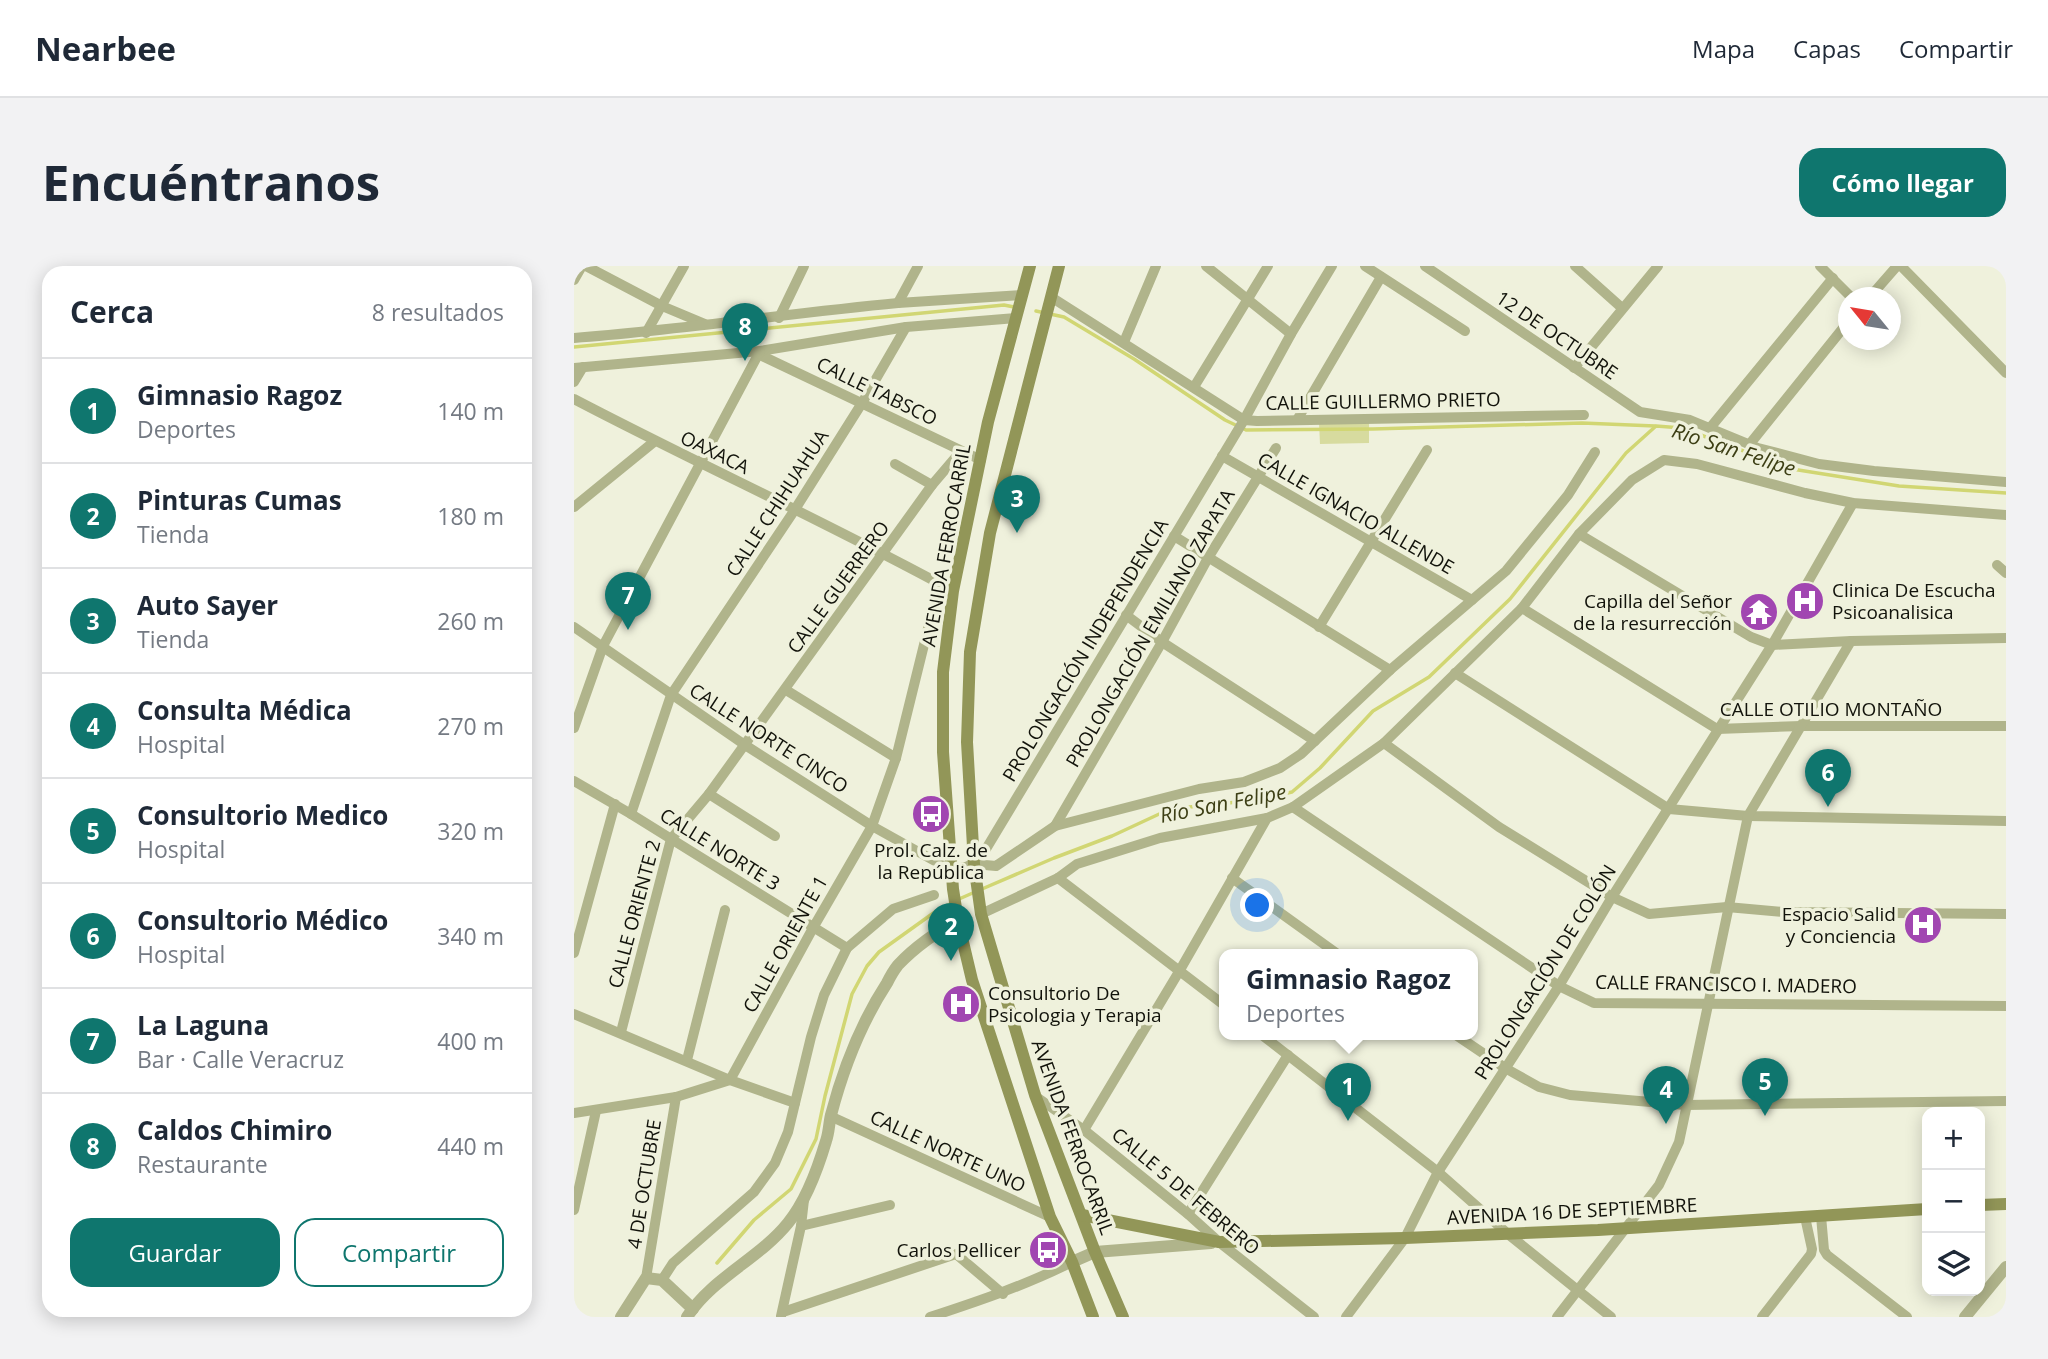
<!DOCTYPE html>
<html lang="es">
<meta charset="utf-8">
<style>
:root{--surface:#fff;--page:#f2f2f3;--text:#1f2937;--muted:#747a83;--line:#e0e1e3;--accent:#0f766e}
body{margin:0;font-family:"Open Sans",sans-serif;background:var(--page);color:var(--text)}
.controls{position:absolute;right:21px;bottom:21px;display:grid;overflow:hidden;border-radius:14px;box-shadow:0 4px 18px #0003}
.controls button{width:63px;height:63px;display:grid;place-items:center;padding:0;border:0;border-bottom:2px solid var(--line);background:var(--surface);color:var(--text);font:35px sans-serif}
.compass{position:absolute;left:1264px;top:21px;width:63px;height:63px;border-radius:50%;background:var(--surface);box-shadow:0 4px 18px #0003;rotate:300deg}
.you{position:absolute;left:684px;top:640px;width:24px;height:24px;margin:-18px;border:5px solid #fff;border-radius:50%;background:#1a73e8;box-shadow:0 0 0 10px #1a73e833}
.badge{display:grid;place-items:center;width:46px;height:46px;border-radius:50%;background:var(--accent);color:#fff;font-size:23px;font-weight:700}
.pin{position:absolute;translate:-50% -58px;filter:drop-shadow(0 2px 4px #0008)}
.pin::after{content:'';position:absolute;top:37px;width:24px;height:21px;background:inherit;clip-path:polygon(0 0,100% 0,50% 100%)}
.popup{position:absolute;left:645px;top:683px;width:259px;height:91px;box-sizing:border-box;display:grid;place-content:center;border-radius:14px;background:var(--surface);filter:drop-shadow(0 2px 5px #0005);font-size:23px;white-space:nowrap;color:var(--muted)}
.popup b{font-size:26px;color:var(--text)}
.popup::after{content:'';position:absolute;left:50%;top:100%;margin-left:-14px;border:14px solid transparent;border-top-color:var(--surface)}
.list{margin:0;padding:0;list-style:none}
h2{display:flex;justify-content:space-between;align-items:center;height:91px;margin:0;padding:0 28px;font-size:30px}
h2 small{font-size:23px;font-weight:400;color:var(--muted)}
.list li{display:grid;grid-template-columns:46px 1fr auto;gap:21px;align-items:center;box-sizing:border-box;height:105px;padding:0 28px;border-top:2px solid var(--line)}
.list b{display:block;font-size:26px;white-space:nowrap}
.list p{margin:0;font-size:23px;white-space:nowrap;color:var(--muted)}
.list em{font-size:23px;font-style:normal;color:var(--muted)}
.actions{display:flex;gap:14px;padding:21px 28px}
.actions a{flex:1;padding:16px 0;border:2px solid var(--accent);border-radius:21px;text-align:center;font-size:24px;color:var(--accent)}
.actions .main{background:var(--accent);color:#fff}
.icon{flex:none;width:38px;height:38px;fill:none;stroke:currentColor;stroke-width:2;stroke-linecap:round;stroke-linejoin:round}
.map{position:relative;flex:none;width:1432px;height:1051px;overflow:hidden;border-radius:21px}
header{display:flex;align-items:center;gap:42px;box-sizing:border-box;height:98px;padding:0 35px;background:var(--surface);border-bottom:2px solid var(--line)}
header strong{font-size:33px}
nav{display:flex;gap:38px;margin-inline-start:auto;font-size:24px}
.intro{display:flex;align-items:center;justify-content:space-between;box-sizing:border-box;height:168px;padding:0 42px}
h1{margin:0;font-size:49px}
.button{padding:18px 32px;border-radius:21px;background:var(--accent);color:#fff;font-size:24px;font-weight:700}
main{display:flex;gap:42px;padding:0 42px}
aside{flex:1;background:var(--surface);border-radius:21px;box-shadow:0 4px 18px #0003}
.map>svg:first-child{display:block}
</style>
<header>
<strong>Nearbee</strong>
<nav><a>Mapa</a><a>Capas</a><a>Compartir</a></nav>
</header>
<div class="intro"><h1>Encuéntranos</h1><a class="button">Cómo llegar</a></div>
<main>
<aside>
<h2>Cerca<small>8 resultados</small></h2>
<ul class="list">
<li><span class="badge">1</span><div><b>Gimnasio Ragoz</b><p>Deportes</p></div><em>140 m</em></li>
<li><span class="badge">2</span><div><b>Pinturas Cumas</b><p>Tienda</p></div><em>180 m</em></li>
<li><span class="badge">3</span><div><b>Auto Sayer</b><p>Tienda</p></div><em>260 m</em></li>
<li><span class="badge">4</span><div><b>Consulta Médica</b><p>Hospital</p></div><em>270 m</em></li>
<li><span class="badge">5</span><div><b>Consultorio Medico</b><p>Hospital</p></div><em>320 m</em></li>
<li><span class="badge">6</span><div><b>Consultorio Médico</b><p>Hospital</p></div><em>340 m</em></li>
<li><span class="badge">7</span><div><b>La Laguna</b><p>Bar · Calle Veracruz</p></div><em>400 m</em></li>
<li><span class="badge">8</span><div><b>Caldos Chimiro</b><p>Restaurante</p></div><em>440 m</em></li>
</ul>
<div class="actions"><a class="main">Guardar</a><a>Compartir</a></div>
</aside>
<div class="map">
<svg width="1432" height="1051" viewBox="0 0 1432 1051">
<rect width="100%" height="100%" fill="#eff1dc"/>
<path fill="#d7db9f" d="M795 155V177L746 178 745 157Z"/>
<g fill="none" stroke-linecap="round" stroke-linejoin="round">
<g stroke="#d1d673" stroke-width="3.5">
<path d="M462 45 490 51 560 93 651 154 672 164 799 163 1008 157 1081 160"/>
<path d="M0 81 430 39 440 41"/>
<path d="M408 623 480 592 538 570 596 543 683 534 718 526 746 502 799 445 855 411 936 333 1052 187 1082 160 1108 162 1218 203 1325 220 1432 227"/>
<path d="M385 633 401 626"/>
<path d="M143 997 180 954 217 923 242 873 251 830 278 728 293 700 305 686 365 643 378 637"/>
</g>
<g stroke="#b0b48b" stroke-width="10">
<path d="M12 0 88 40 131 58"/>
<path d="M632 0 717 68"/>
<path d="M791 0 891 65"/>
<path d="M851 0 1066 146 1116 154 1184 182 1245 198 1300 205 1432 216"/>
<path d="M1001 0 1048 42"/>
<path d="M1246 0 1278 32"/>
<path d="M1327 0 1432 107"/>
<path d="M1430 0 1432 2"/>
<path d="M0 14 8 0"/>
<path d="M477 31 670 154 683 155 1010 149"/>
<path d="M1295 32 1323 0"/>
<path d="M324 37 344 0"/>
<path d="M205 52 230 0"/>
<path d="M72 67 110 0"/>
<path d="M0 72C108 64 216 47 324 37 365 34 406 32 447 29"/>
<path d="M550 76 582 0"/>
<path d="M184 88 407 194"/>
<path d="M0 102 186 85 332 61 442 52"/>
<path d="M1000 102 1084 0"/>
<path d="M0 116 9 101"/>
<path d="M620 121 694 0"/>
<path d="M0 133C126 199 255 257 379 325"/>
<path d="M723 154 807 11"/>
<path d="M1136 162 1259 12"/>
<path d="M1175 179 1274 56"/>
<path d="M648 190 898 334"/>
<path d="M321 198 358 219"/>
<path d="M0 241 81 175"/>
<path d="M1005 268 1177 371 1198 379 1277 375 1432 372"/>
<path d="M600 270 816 404"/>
<path d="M1423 299 1432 307"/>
<path d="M948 342 1143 463 1227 460H1432"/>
<path d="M552 349 588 376 741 475"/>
<path d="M0 361 171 479 298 560 368 599C391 606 398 601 412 583L670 154 717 68 758 0"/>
<path d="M745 361 853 184"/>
<path d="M881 407 1095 543 1174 550 1432 555"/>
<path d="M212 424 322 492"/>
<path d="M0 462 29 380 186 85"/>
<path d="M810 477 925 561 1038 631 1075 648 1153 641 1209 646 1432 648"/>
<path d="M0 515 57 548 273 682"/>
<path d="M135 528 201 570"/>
<path d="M719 541 985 720 1020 737 1432 740"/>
<path d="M57 548 97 429 220 245 288 137 332 61"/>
<path d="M481 560 588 376 634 292 702 182"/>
<path d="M400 598 422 600 481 560 625 523 670 516 706 502 727 488 816 404 932 305 994 229 1021 186"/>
<path d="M484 612 650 739"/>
<path d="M658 612 765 689"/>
<path d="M407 648 484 612 503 598 586 572 693 552 719 541 810 477 948 342 1005 268 1058 214 1090 194 1123 198 1231 227 1279 237 1432 249"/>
<path d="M0 687 41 538"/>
<path d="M0 748 156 814 221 837"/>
<path d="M47 766 97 573 135 528 358 219 387 185"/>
<path d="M688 769 864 906 934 968 1037 1051"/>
<path d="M882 769 931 802 965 821 996 829 1111 839 1432 835"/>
<path d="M113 794 151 644"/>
<path d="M461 830 510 864 614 948 645 976 740 1051"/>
<path d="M0 847 102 831 156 814 239 662 298 560 322 492 365 318"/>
<path d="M256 850 476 951"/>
<path d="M510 864 606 704 693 552"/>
<path d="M0 944 22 845"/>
<path d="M614 948 714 789"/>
<path d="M1247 950 1250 984 1253 989 1333 1051"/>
<path d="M227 960 316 939"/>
<path d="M72 1012 102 831"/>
<path d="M88 1014 99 997 180 926 201 897 214 866 237 771 250 729 273 682 319 643 360 629"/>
<path d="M209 1046 382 988 429 1028"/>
<path d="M207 1050 227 960 230 934"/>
<path d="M356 1051C405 1035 452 1019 498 996"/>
<path d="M772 1051 831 972 864 906 985 720 1038 631 1198 379 1279 237"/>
<path d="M983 1051 1085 919 1105 876 1174 550 1277 375"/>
<path d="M1188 1051 1237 988 1238 983 1231 951"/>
</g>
<g stroke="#b0b48b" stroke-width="12">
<path d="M498 996 521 986 637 977"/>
<path d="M47 1051 72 1012 88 1014 119 1043"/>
<path d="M113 1051C138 1012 185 993 214 957 232 935 244 902 252 875 255 867 255 857 257 849 269 803 287 757 313 717 316 711 320 704 324 699 340 682 363 665 384 655"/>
<path d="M1391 1051 1432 1001"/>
</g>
<g stroke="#929658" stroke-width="12">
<path d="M456 0 414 156 379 325 369 406V486L379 623 384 655 398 714 476 951 498 996 519 1051"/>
<path d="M485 0 416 267 396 386 393 476 400 598 407 648 461 829 521 986 549 1051"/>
<path d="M1406 939 1432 938"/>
<path d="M508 949 645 976 831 972 1024 964 1353 943"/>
</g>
</g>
<defs>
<symbol id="hospital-disc" viewBox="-11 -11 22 22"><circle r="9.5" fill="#a146b1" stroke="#eff1dc"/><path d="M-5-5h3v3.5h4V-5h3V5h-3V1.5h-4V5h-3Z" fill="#fff"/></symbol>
<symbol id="temple-disc" viewBox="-11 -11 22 22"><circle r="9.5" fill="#a146b1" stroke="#eff1dc"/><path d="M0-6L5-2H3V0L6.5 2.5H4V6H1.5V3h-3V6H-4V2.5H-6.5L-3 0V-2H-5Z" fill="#fff"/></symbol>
<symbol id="bus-disc" viewBox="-11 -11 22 22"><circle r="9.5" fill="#a146b1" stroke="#eff1dc"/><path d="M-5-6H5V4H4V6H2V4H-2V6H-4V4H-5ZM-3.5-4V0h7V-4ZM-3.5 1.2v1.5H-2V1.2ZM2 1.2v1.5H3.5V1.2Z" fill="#fff"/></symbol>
</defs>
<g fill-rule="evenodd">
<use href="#hospital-disc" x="1209" y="313" width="44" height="44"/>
<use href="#temple-disc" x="1163" y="324" width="44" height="44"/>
<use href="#bus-disc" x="335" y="526" width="44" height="44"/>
<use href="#hospital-disc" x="1327" y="637" width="44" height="44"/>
<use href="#hospital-disc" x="365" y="716" width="44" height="44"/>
<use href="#bus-disc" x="452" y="962" width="44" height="44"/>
</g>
<g text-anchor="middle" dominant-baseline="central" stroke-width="7" stroke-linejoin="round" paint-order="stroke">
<g font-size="19" fill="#12130b" stroke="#eff1dc">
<text transform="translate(983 69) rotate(34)">12 DE OCTUBRE</text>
<text transform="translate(303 125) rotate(26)">CALLE TABSCO</text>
<text transform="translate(809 135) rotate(-1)">CALLE GUILLERMO PRIETO</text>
<text transform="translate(141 186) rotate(26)">OAXACA</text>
<text transform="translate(203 237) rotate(-57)">CALLE CHIHUAHUA</text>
<text transform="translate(782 247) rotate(30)">CALLE IGNACIO ALLENDE</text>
<text transform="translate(372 279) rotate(-80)">AVENIDA FERROCARRIL</text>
<text transform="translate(264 321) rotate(-54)">CALLE GUERRERO</text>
<text transform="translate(576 362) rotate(-60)">PROLONGACIÓN EMILIANO ZAPATA</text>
<text transform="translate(511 384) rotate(-59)">PROLONGACIÓN INDEPENDENCIA</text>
<text x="1257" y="443">CALLE OTILIO MONTAÑO</text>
<text transform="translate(195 472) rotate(33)">CALLE NORTE CINCO</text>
<text transform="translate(146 583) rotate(32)">CALLE NORTE 3</text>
<text transform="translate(60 648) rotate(-75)">CALLE ORIENTE 2</text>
<text transform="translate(211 678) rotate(-61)">CALLE ORIENTE 1</text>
<text transform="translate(971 706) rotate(-58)">PROLONGACIÓN DE COLÓN</text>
<text transform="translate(1152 718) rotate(1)">CALLE FRANCISCO I. MADERO</text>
<text transform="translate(499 871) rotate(70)">AVENIDA FERROCARRIL</text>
<text transform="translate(374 885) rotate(25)">CALLE NORTE UNO</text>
<text transform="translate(70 918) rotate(-81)">4 DE OCTUBRE</text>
<text transform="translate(612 925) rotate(40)">CALLE 5 DE FEBRERO</text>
<text transform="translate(998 945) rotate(-3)">AVENIDA 16 DE SEPTIEMBRE</text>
</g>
<g font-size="19" fill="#12130b" stroke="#eff1dc" text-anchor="end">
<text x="1258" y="324" text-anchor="start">Clinica De Escucha<tspan x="1258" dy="22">Psicoanalisica</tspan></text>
<text x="1158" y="335">Capilla del Señor<tspan x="1158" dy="22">de la resurrección</tspan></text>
<text x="357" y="584" text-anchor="middle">Prol. Calz. de<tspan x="357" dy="22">la República</tspan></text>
<text x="1322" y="648">Espacio Salid<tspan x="1322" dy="22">y Conciencia</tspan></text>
<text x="414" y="727" text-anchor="start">Consultorio De<tspan x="414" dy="22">Psicologia y Terapia</tspan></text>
<text x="447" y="984">Carlos Pellicer</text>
</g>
<g font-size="21" font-style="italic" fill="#3d3f15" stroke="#eff1dc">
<text transform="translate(1160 183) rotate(18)">Río San Felipe</text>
<text transform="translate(649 537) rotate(-11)">Río San Felipe</text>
</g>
</g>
</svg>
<div class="controls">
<button>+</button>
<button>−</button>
<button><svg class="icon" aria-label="layers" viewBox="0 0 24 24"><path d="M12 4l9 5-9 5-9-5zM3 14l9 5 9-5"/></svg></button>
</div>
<svg class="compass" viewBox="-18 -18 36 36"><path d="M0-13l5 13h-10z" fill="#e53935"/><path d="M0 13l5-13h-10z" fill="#747a83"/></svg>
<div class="you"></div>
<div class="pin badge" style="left:774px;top:855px">1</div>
<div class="popup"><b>Gimnasio Ragoz</b>Deportes</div>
<div class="pin badge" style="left:377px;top:695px">2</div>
<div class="pin badge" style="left:443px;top:267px">3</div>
<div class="pin badge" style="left:1092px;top:858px">4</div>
<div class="pin badge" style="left:1191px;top:850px">5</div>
<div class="pin badge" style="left:1254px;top:541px">6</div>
<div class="pin badge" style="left:54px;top:364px">7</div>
<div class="pin badge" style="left:171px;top:95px">8</div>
</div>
</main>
